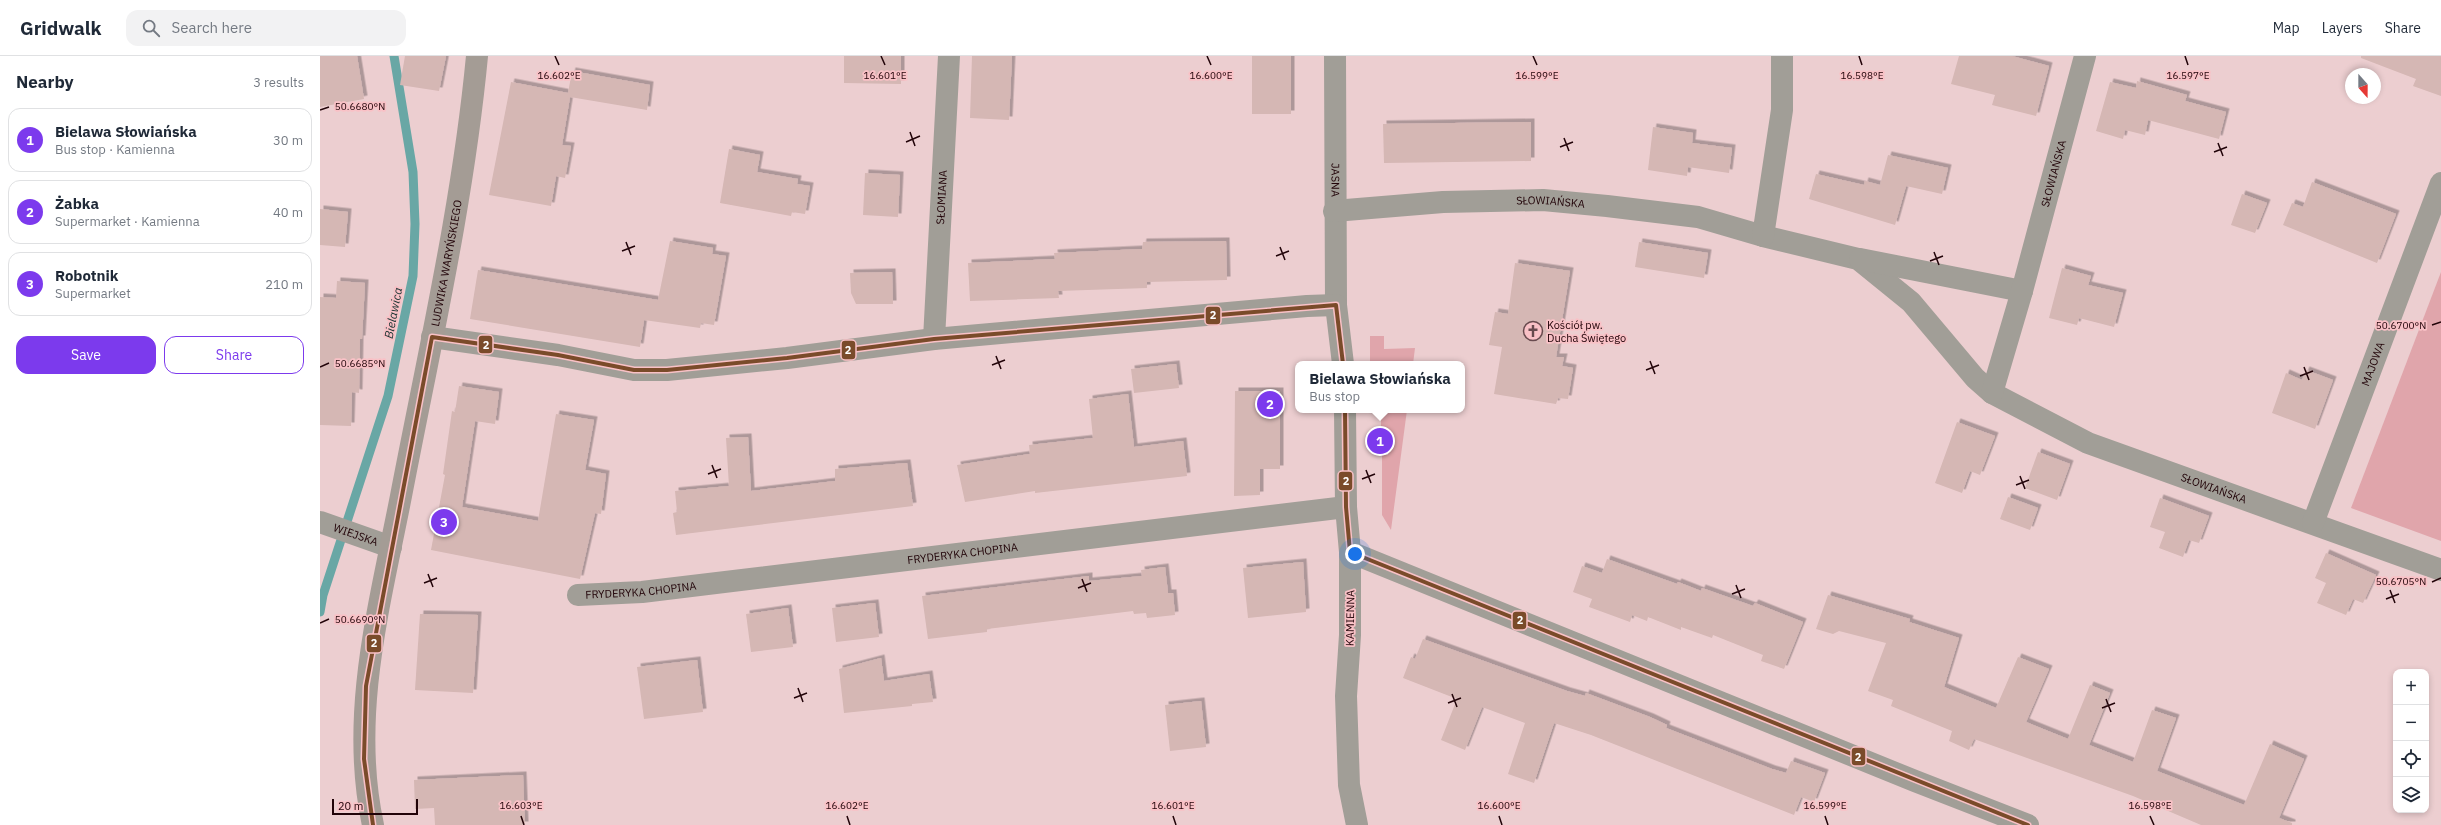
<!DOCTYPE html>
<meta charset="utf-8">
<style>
:root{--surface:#fff;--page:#f2f2f3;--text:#1f2937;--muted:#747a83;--line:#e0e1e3;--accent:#7c3aed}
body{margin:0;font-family:"IBM Plex Sans",sans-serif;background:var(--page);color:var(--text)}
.controls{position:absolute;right:12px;bottom:12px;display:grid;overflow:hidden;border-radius:8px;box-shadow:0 2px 6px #0003}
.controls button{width:36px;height:36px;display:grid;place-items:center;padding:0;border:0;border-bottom:1px solid var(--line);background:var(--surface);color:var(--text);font:20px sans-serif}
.compass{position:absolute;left:2025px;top:12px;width:36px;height:36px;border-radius:50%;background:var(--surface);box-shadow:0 2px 6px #0003;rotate:159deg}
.scale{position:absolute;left:12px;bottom:10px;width:86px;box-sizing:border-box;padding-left:4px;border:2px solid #210308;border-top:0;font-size:11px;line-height:14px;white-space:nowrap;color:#210308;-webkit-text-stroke:3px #f9c1c6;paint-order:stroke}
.you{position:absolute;left:1035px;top:498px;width:14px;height:14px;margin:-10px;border:3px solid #fff;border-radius:50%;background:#1a73e8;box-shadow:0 0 0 6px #1a73e833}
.badge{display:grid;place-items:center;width:26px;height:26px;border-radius:50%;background:var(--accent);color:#fff;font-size:13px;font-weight:700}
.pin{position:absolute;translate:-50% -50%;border:2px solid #fff;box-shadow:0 1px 4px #0006}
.popup{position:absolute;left:975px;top:305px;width:170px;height:52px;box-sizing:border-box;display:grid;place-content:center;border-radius:8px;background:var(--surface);filter:drop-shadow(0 1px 3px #0005);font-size:13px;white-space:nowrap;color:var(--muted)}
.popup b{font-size:15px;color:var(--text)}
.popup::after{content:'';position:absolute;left:50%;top:100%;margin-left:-8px;border:8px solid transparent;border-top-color:var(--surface)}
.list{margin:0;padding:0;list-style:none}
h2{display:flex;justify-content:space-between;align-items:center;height:52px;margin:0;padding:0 16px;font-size:17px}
h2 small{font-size:13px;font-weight:400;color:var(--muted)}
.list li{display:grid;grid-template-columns:26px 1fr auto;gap:12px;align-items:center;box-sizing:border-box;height:64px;margin:0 8px 8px;padding:0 8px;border:1px solid var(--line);border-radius:12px}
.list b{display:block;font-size:15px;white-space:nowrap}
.list p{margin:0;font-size:13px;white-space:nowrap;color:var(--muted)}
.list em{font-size:13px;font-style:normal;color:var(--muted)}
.actions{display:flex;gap:8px;padding:12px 16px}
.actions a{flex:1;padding:9px 0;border:1px solid var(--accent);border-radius:12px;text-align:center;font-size:14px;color:var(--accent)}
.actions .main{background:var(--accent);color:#fff}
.icon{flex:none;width:22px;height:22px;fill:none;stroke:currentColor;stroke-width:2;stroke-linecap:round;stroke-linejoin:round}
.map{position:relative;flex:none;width:2121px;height:769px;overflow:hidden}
header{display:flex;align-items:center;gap:24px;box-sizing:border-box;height:56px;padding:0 20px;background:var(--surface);border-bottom:1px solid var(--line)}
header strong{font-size:19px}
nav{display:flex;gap:22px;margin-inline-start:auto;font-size:14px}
.search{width:280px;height:36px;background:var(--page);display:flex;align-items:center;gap:10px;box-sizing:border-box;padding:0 14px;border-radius:12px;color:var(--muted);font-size:15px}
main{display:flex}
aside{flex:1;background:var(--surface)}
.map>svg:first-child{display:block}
</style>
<header>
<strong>Gridwalk</strong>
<div class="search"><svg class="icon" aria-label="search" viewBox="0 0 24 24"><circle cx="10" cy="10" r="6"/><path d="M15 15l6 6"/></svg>Search here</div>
<nav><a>Map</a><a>Layers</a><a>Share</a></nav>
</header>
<main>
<aside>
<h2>Nearby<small>3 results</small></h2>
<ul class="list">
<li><span class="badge">1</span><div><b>Bielawa Słowiańska</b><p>Bus stop · Kamienna</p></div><em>30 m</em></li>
<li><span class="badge">2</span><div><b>Żabka</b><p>Supermarket · Kamienna</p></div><em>40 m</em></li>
<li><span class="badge">3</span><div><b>Robotnik</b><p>Supermarket</p></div><em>210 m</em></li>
</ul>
<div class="actions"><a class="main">Save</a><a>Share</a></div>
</aside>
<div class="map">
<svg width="2121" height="769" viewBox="0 0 2121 769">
<defs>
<filter id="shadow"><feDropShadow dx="3.5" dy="-3.5" stdDeviation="0" flood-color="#0004"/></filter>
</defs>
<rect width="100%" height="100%" fill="#ecced0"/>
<g fill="#e0a5ab">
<path d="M2121 216V485L2031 452Z"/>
<path d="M1050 280H1064V293L1095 292 1093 308H1050Z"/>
<path d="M1061 354H1087L1071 474 1062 459V399H1068V374H1061Z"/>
</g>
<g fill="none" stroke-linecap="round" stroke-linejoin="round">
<path stroke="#69a7a5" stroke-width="9" d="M0 556 3 539 68 340 93 220 95 168 93 116 74 0"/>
</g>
<g fill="#d5b7b4" filter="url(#shadow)">
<path d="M0 0H37L44 43 0 51Z"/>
<path d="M85 0H126L119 35 80 29Z"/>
<path d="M524 0H581V28L524 27Z"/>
<path d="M652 0H692L689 64 650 62Z"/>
<rect x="932" y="0" width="39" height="58"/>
<path d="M1639 0H1692L1729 10 1716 60 1672 49 1675 39 1631 28Z"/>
<path d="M2041 0H2121V40L2093 30 2096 23 2041 2Z"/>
<path d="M252 15 330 29 327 54 250 41 242 89 251 90 245 122 236 120 231 150 169 139 191 26 248 37Z"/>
<path d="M1817 25 1867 39 1865 45 1906 56 1899 83 1828 64 1825 79 1805 74 1803 83 1776 75 1790 26 1816 32Z"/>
<path d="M1211 66V105L1064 107 1063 68Z"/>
<path d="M1333 71 1373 77 1372 87 1412 92 1409 117 1368 111 1367 120 1328 114Z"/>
<path d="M409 93 440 99 437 116 478 123 477 128 490 130 485 158 472 156 471 160 400 147Z"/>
<path d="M1568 99 1628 112 1622 138 1586 130 1575 169 1489 143 1496 118 1544 129 1545 125 1560 129Z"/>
<path d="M545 117 580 119 578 161 543 159Z"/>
<path d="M1992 126 2076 158 2057 207 1963 169 1972 147 1983 151Z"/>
<path d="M1922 138 1947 147 1935 177 1911 169Z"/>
<path d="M0 153 28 156 25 191 0 189Z"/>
<path d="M350 185 393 192 392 198 406 200 394 269 381 267 380 272 324 264 320 291 150 263 158 214 338 244Z"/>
<path d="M906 185 907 224 827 226V232L738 235 739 242 650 245 648 207 735 203 734 197 822 193 823 186Z"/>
<path d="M1319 186 1388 197 1384 222 1315 211Z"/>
<path d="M1195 207 1250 215 1236 301H1244L1242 310 1253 312 1248 343 1238 342 1236 348 1174 338 1182 291 1169 289 1175 256 1188 258Z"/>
<path d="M1742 212 1771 220 1768 229 1803 237 1794 271 1759 262 1757 269 1729 262Z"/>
<path d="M572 216 573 248H536L531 237 530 217Z"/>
<path d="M17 225 45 227 42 283H40L39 337 32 336 31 370 0 369V241L16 242Z"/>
<path d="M856 308 859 332 814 337 811 313Z"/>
<path d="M1986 314 2013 324 1995 373 1952 357 1966 317 1982 324Z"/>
<path d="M139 330 179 336 175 368 155 365 142 451 218 465 236 358 274 364 265 414 286 418 281 458 275 457 260 523 111 494 125 419 123 418 132 355 135 356Z"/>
<path d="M915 335H960V413H940V439L914 440Z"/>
<path d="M808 338 814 391 863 385 867 420 715 437V435L645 446 637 409 710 398 709 389 773 382 769 343Z"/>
<path d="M1637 366 1675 380 1660 419 1650 415 1642 437 1615 427Z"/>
<path d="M428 381 431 435 515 425V413L587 407 593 450 356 479 353 457 357 456 355 435 409 430 406 382Z"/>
<path d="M1718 396 1750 408 1737 444 1705 432Z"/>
<path d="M1688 441 1718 452 1710 474 1680 463Z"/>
<path d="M1840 442 1889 460 1879 487 1869 484 1863 501 1839 492 1845 476 1830 471Z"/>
<path d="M2006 497 2056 519 2043 547 2033 543 2026 559 1997 547 2006 527 1995 522Z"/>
<path d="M1287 503 1357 528 1358 526 1381 535 1382 532 1433 550 1435 547 1483 566 1464 613 1441 605 1443 599 1393 579 1392 582 1361 571V574L1328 561 1327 565 1312 559 1310 566 1269 551 1272 543 1253 536 1262 510 1282 517Z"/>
<path d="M983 506 986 556 928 562 923 512Z"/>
<path d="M845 511 848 537H853L855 559 827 562 826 557 814 558 813 555 667 573V576L608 583 602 540 769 520V525L822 520 821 514Z"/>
<path d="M1508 539 1590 563 1589 566 1639 582 1624 631 1676 652 1698 601 1729 613 1706 666 1748 683 1770 629 1790 637 1769 689 1813 706 1832 654 1856 662 1837 715 1924 749 1950 688 1984 703 1959 762 1972 767V769H1881L1813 740 1654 683 1649 694 1629 685 1632 675 1571 650 1573 644 1548 635 1566 587 1519 575 1513 578 1496 573Z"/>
<path d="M555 547 559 581 516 586 512 552Z"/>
<path d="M468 552 473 591 431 596 426 558Z"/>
<path d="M100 558 158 559 153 637 95 634Z"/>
<path d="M1103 583 1247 635 1265 640 1266 637 1330 661 1347 669 1346 672 1452 713 1466 717 1471 705 1505 717 1494 746 1481 741 1474 759 1271 679 1234 667 1214 727 1188 718 1205 667 1162 651 1145 694 1121 684 1137 643 1083 622 1091 601 1095 603Z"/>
<path d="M561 602 564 625 609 618 613 646 592 648V650L524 657 519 613Z"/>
<path d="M377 604 383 656 324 663 317 611Z"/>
<path d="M881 645 886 691 850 695 845 649Z"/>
<path d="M203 719 205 769H115L114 752 95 753 94 724Z"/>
</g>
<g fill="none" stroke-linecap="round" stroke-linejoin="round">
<g stroke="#a19e97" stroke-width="22">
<path id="s1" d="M1015 0 1016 249 1023 308"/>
<path id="s2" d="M1014 155 1123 146 1223 144 1287 150 1378 161 1443 180 1538 203 1591 246 1655 322 1672 337 1768 387 2121 514"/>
<path d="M1443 180 1462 54V0"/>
<path d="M1540 203 1702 235"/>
<path d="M112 281 238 299 314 314H347L467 302 614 283 987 250 1016 249"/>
<path id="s3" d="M614 283 629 0"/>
<path id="s4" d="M1672 337 1702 235 1765 0"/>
<path d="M1025 354 1026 451 1030 496V579L1026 640 1029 729 1037 769"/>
<path id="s5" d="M0 466 71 491"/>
<path id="s6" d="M1993 467 2121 127"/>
<path d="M1030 496 1595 725 1708 769"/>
<path id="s7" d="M258 539 322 536 1026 451"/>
</g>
<path stroke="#a49c95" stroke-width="22" id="s8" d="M53 769C29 659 60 548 81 440 109 294 143 148 157 0"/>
<defs>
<g id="bus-1">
<path d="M1025 354 1026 451 1030 496"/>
<path d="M1030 496 1708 769"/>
<path d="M53 769 44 703 46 630 112 281 238 299 314 314H347L467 302 614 283 1016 249 1023 308"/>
</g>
</defs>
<use href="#bus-1" stroke="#f9c1c6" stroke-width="7"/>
<use href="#bus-1" stroke="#7a4b2a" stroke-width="4"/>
</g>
<path fill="none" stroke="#210308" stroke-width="1.5" d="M235 0 239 9M561 0 565 9M887 0 891 9M1213 0 1217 9M1539 0 1542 9M1865 0 1868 9M0 54 9 51M590 76 595 90M1244 82 1249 95M586 86 600 80M1898 87 1903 100M1240 91 1253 86M1894 96 1907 91M306 186 311 199M960 191 965 204M302 195 315 190M1614 196 1619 209M956 200 969 195M1610 205 1623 200M2112 269 2121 266M676 300 681 313M1330 305 1335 318M672 309 685 304M0 311 9 307M1984 311 1989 324M1326 314 1339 309M1980 320 1993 315M392 409 397 422M1046 414 1051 427M388 418 401 413M1700 420 1705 433M1042 423 1055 418M1696 429 1709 424M108 518 113 531M762 523 767 536M2112 526 2121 522M104 527 117 522M1416 529 1421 542M758 532 771 527M2070 534 2075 547M1412 538 1425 533M2066 543 2079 538M0 567 9 563M478 632 483 646M1132 638 1137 651M474 642 487 637M1786 643 1791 656M1128 647 1141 642M1782 652 1795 647M201 760 204 769M527 760 530 769M853 760 856 769M1179 760 1182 769M1505 760 1508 769M1830 760 1834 769"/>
<defs>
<symbol id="church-ring" viewBox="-11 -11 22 22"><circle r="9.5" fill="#f9c1c6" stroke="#684a4e" stroke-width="1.5"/><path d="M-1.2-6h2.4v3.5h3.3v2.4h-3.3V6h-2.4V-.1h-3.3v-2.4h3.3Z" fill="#684a4e"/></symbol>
</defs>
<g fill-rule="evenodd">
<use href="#church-ring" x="1202" y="264" width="22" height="22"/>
</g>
<g text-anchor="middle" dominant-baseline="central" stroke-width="3.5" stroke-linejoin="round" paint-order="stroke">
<g font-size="11" fill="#210308" stroke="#f9c1c6">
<text stroke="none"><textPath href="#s4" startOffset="228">SŁOWIAŃSKA</textPath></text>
<text stroke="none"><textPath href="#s1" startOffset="124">JASNA</textPath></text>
<text stroke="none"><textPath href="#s3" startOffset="142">SŁOMIANA</textPath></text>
<text stroke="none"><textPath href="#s2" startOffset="217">SŁOWIAŃSKA</textPath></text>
<text stroke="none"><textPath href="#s8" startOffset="570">LUDWIKA WARYŃSKIEGO</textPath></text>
<text stroke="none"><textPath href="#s6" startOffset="170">MAJOWA</textPath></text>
<text stroke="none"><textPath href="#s2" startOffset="963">SŁOWIAŃSKA</textPath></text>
<text stroke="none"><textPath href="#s5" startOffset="38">WIEJSKA</textPath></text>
<text stroke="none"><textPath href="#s7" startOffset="387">FRYDERYKA CHOPINA</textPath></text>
<text stroke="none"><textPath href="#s7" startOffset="63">FRYDERYKA CHOPINA</textPath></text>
<text transform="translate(1030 562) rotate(-89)">KAMIENNA</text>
</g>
<g font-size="11" fill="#210308" stroke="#f9c1c6" text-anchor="start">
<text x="1227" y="269">Kościół pw.<tspan x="1227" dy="13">Ducha Świętego</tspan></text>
</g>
<g font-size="12" font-style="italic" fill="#203736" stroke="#f9c1c6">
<text transform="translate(73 257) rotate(-79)">Bielawica</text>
</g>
</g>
<g font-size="10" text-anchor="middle" fill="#210308" stroke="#f9c1c6" stroke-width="3.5" stroke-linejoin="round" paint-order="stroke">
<text x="239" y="23">16.602°E</text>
<text x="565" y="23">16.601°E</text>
<text x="891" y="23">16.600°E</text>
<text x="1217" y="23">16.599°E</text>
<text x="1542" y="23">16.598°E</text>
<text x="1868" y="23">16.597°E</text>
<text x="40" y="54">50.6680°N</text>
<text x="2081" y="273">50.6700°N</text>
<text x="40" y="311">50.6685°N</text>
<text x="2081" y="529">50.6705°N</text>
<text x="40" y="567">50.6690°N</text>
<text x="201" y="753">16.603°E</text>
<text x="527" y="753">16.602°E</text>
<text x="853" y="753">16.601°E</text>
<text x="1179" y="753">16.600°E</text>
<text x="1505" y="753">16.599°E</text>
<text x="1830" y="753">16.598°E</text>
</g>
<g stroke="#f9c1c6" stroke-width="1.5">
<rect x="885" y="250" width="16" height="19" rx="4" fill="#7a4b2a"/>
<rect x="158" y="279" width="15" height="19" rx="4" fill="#7a4b2a"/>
<rect x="521" y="284" width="15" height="20" rx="4" fill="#7a4b2a"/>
<rect x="1018" y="415" width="15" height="20" rx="4" fill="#7a4b2a"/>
<rect x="1192" y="555" width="15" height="19" rx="4" fill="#7a4b2a"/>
<rect x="46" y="578" width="16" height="19" rx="4" fill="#7a4b2a"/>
<rect x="1531" y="691" width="15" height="19" rx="4" fill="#7a4b2a"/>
</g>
<g font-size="11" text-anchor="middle" font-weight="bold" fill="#fff">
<text x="893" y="263">2</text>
<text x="166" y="293">2</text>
<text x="528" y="298">2</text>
<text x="1026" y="429">2</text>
<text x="1200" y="568">2</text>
<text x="54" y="591">2</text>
<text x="1538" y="705">2</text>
</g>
</svg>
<div class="controls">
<button>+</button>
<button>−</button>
<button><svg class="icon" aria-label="locate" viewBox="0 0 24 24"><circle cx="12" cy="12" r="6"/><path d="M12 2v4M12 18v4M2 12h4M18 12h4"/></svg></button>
<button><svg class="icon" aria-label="layers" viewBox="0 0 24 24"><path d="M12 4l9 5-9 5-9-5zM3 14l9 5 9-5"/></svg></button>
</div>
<svg class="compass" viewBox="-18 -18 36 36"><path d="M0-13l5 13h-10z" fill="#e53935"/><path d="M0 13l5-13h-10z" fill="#747a83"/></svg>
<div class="scale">20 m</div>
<div class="you"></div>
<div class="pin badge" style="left:1060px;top:385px">1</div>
<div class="popup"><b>Bielawa Słowiańska</b>Bus stop</div>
<div class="pin badge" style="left:950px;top:348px">2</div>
<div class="pin badge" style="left:124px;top:466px">3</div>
</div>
</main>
